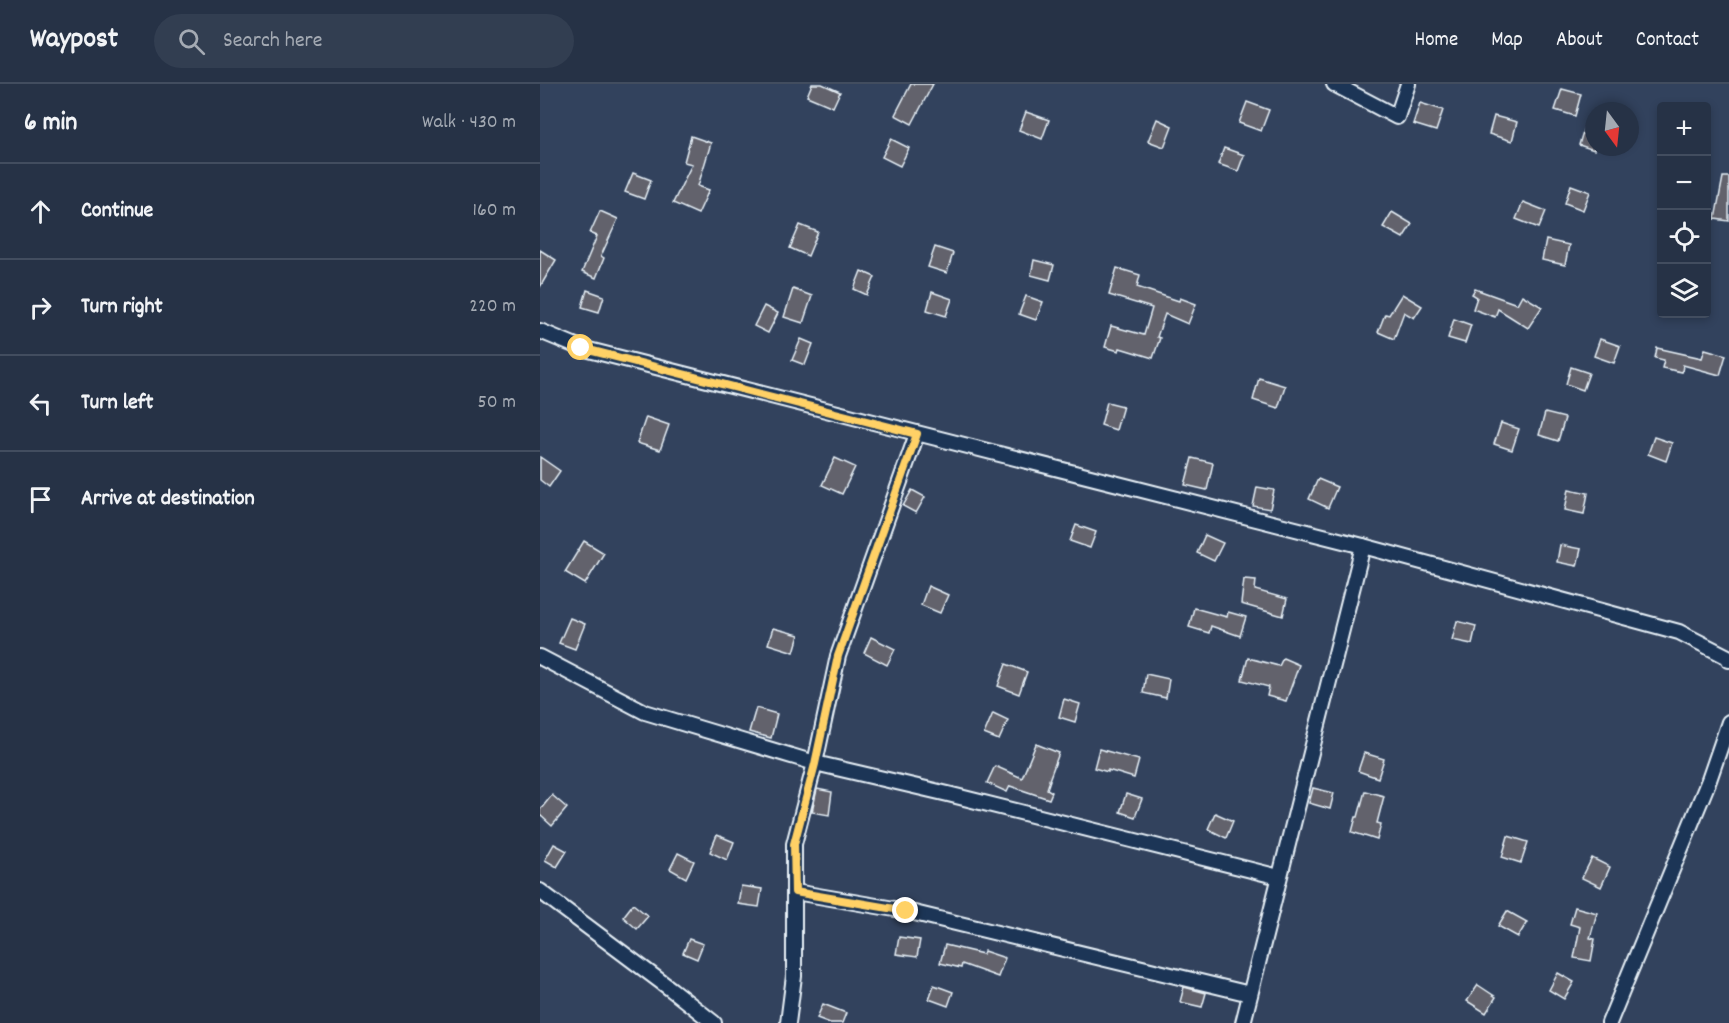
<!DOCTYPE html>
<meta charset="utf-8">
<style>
:root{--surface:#263246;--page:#323e51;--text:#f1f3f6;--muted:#a4aab3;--line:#424d5f}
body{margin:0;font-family:Dekko,sans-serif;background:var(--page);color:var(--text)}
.controls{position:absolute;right:18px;top:18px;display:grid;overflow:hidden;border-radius:6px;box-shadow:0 3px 9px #0003}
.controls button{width:54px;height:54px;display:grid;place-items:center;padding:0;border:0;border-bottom:2px solid var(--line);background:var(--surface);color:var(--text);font:30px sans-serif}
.compass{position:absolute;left:1045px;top:18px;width:54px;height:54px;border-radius:50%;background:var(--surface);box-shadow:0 3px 9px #0003;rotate:165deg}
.stop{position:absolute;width:18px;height:18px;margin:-14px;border:4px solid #ffd166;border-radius:50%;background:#fff}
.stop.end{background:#ffd166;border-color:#fff;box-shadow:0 2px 6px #0008}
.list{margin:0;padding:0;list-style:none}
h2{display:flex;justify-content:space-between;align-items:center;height:78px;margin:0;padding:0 24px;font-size:26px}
h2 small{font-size:20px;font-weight:400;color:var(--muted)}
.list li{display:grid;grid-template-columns:39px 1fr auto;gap:18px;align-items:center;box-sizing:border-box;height:96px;padding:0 24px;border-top:2px solid var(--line)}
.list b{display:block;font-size:22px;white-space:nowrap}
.list em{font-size:20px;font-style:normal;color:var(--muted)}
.icon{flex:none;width:33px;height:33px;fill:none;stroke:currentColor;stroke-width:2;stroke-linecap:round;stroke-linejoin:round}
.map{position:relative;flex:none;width:1189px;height:939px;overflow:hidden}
header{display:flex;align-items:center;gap:36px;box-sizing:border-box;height:84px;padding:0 30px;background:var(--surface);border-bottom:2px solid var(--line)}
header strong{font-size:28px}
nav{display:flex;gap:33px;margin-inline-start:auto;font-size:21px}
.search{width:420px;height:54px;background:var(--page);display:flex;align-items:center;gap:15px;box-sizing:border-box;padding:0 21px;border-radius:33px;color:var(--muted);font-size:22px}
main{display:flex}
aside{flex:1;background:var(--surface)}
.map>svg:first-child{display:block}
</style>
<header>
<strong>Waypost</strong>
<div class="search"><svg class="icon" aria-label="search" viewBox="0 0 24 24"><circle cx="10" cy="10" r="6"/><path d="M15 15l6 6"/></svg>Search here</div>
<nav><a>Home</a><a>Map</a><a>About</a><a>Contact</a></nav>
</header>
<main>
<aside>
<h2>6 min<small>Walk · 430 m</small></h2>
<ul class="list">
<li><svg class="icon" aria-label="ahead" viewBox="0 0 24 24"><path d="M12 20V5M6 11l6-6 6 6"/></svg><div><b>Continue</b></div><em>160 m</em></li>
<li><svg class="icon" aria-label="right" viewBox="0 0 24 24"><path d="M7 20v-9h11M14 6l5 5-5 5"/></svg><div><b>Turn right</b></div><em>220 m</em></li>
<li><svg class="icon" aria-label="left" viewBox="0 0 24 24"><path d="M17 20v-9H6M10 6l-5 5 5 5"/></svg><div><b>Turn left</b></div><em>50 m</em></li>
<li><svg class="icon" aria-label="arrive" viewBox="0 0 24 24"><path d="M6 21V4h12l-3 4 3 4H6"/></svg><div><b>Arrive at destination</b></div></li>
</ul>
</aside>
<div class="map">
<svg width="1189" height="939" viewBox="0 0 1189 939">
<rect width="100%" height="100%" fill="#32425d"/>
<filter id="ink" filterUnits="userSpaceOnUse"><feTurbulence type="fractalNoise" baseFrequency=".0167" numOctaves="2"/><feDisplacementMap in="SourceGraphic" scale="12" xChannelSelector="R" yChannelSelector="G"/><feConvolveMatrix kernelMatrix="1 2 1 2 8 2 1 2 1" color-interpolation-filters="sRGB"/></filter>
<g filter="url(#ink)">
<g fill="#62626c" stroke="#e8f1f8" stroke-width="1.5">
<path d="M272 0H282L300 8 293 23 267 12Z"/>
<path d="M371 0H393L372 40 355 31Z"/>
<path d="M1022 5 1041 10 1035 32 1015 26Z"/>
<path d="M707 18 729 26 721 47 699 39Z"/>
<path d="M880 19 903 26 896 47 873 40Z"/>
<path d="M486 28 509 36 502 55 479 46Z"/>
<path d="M954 32 977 38 972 57 949 50Z"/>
<path d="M617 35 632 42 624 63 608 57Z"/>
<path d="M1044 44 1054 47V66L1039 61Z"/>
<path d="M151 52 171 59 158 102 169 106 158 130 133 119 152 80 144 78Z"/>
<path d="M351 55 369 64 360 82 342 73Z"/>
<path d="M684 64 704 71 698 87 678 80Z"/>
<path d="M93 89 111 96 104 115 85 108Z"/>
<path d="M1183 93H1189V137L1175 135Z"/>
<path d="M1031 101 1050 108 1043 126 1025 119Z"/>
<path d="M983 118 1006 127 999 144 976 135Z"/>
<path d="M60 127 78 135 61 172 64 174 56 194 42 188 57 152 50 149Z"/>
<path d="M852 128 872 140 863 154 843 143Z"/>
<path d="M260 141 278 148 268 172 250 164Z"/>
<path d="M1006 156 1029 161 1025 181 1002 176Z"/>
<path d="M395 163 413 169 407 189 388 183Z"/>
<path d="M0 166 16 176 0 203Z"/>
<path d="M494 176 514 181 510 196 491 191Z"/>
<path d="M577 184 600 191 597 203 639 217 640 214 656 220 648 240 625 230 617 253 620 254 613 274 580 264 579 267 565 263 571 242 604 251 612 224 569 211Z"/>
<path d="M321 187 335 193 327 211 314 205Z"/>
<path d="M253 205 272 212 263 239 244 233Z"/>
<path d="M935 205 977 220 982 211 1002 223 988 244 958 225 955 233 933 225 937 213 932 210Z"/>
<path d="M47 206 64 212 59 228 42 223Z"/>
<path d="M392 208 412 215 406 232 387 226Z"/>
<path d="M862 210 882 222 874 234 864 228 854 255 838 248 845 230 849 231Z"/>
<path d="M486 212 503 218 496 236 479 230Z"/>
<path d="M224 222 238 229 228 249 214 242Z"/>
<path d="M914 235 931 241 925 259 908 254Z"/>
<path d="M261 255 273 260 265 281 252 276Z"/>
<path d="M1060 255 1080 262 1074 279 1054 272Z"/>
<path d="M1117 264 1162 274 1165 265 1186 271 1180 291 1143 281 1142 288 1122 284 1124 276 1115 274Z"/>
<path d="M1031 283 1049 289 1043 306 1026 300Z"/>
<path d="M719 294 745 302 738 324 713 316Z"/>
<path d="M567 318 583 322 576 346 561 341Z"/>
<path d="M1005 329 1025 334 1018 357 999 351Z"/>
<path d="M106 333 129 341 120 366 97 359Z"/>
<path d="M961 339 979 345 972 366 954 360Z"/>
<path d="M1114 353 1132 359 1126 377 1108 370Z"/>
<path d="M0 373 20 387 9 403 0 396Z"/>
<path d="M295 374 315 383 302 410 282 401Z"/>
<path d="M652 374 673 379 667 406 645 401Z"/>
<path d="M778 395 797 403 788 424 769 415Z"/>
<path d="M717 403 734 406 730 425 713 422Z"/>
<path d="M1029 405 1048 409 1044 430 1025 426Z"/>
<path d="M372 406 385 413 376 429 363 422Z"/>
<path d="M536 441 556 448 550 464 530 457Z"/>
<path d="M665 451 683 459 674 477 657 469Z"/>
<path d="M44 457 64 469 45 500 25 488Z"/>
<path d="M1020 461 1041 465 1037 482 1017 478Z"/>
<path d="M704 495 716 496 715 506 747 515 743 532 701 520Z"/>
<path d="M388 502 408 511 400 529 381 521Z"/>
<path d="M654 524 687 533 688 528 706 533 700 552 671 542 669 549 649 543Z"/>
<path d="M30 534 45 540 35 565 19 559Z"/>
<path d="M917 537 936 542 932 560 912 556Z"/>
<path d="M233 544 259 551 254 568 228 560Z"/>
<path d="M331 553 355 565 347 581 324 569Z"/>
<path d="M708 574 739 582 743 574 759 581 746 617 727 612 729 603 702 596Z"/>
<path d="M466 580 487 588 479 610 458 602Z"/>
<path d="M606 590 629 595 626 614 603 609Z"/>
<path d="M524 615 540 620 535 638 519 633Z"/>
<path d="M216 624 237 630 231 654 209 648Z"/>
<path d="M453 629 468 636 459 656 444 650Z"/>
<path d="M496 660 519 669 509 696H510L507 705 512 708 509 715 470 702 467 708 447 699 455 682 482 694Z"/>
<path d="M559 665 599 676 594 694 568 686V688L554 684Z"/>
<path d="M824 669 844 675 838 694 818 687Z"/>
<path d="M773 704 794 709 790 725 769 719Z"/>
<path d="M277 705 292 708 289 731 272 728Z"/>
<path d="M825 707 844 712 837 739 841 740 837 756 812 748 816 733H818Z"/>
<path d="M586 710 602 715 595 733 580 728Z"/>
<path d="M12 711 27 724 12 742 0 731V726Z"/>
<path d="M675 729 693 737 686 754 668 745Z"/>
<path d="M177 751 194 758 187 776 170 768Z"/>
<path d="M968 752 988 758 981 779 962 773Z"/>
<path d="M14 760 27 767 17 783 5 776Z"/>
<path d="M138 769 154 777 146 794 130 785Z"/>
<path d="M1052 774 1070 783 1061 803 1042 794Z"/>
<path d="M201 802 222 805 219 823 198 820Z"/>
<path d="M93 820 108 832 97 845 83 833Z"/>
<path d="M1035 823 1057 829 1050 854 1055 855 1051 877 1034 874 1040 843 1030 840Z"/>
<path d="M967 827 987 838 978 853 958 842Z"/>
<path d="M359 853 380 856 377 873 356 870Z"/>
<path d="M149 855 163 860 157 875 143 869Z"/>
<path d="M405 861 443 870 444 867 465 874 458 893 422 880 421 884 400 879Z"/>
<path d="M1018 889 1034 898 1024 915 1009 906Z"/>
<path d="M394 901 413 908 408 922 389 915Z"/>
<path d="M938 901 956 913 946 929 927 917Z"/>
<path d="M644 903 666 909 662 923 640 918Z"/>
<path d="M283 920 306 929 302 939H290L277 934Z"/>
</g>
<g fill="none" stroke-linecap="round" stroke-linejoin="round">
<defs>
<g id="street">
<path d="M794 0 857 33 868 0"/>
<path d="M0 247 41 264 823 462 1139 548 1188 573 1189 576"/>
<path d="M0 573 105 628 275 679 408 710 739 793"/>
<path d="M0 807 132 906 174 939"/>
<path d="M255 808 366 827 710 910"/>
<path d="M248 939 254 892V760L275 679 298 572 377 350"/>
<path d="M703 939 823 462"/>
<path d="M1069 939 1169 696 1189 638"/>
</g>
</defs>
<use href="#street" stroke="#e8f1f8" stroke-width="18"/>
<use href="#street" stroke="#1d3557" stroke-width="14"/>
</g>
</g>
<g fill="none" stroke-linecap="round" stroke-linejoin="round" filter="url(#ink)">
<path stroke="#ffd166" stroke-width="8" d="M41 264 377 350 298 572 275 680 254 760 255 808 366 827"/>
</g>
</svg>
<div class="controls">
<button>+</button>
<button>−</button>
<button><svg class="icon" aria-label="locate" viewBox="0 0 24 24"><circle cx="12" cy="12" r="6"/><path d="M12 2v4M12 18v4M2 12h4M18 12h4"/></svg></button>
<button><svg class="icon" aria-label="layers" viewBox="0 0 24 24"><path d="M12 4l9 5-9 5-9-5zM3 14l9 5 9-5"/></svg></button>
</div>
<svg class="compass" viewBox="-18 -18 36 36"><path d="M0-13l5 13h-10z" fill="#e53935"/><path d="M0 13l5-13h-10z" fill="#a4aab3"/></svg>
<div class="stop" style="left:41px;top:264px"></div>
<div class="stop end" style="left:366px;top:827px"></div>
</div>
</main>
